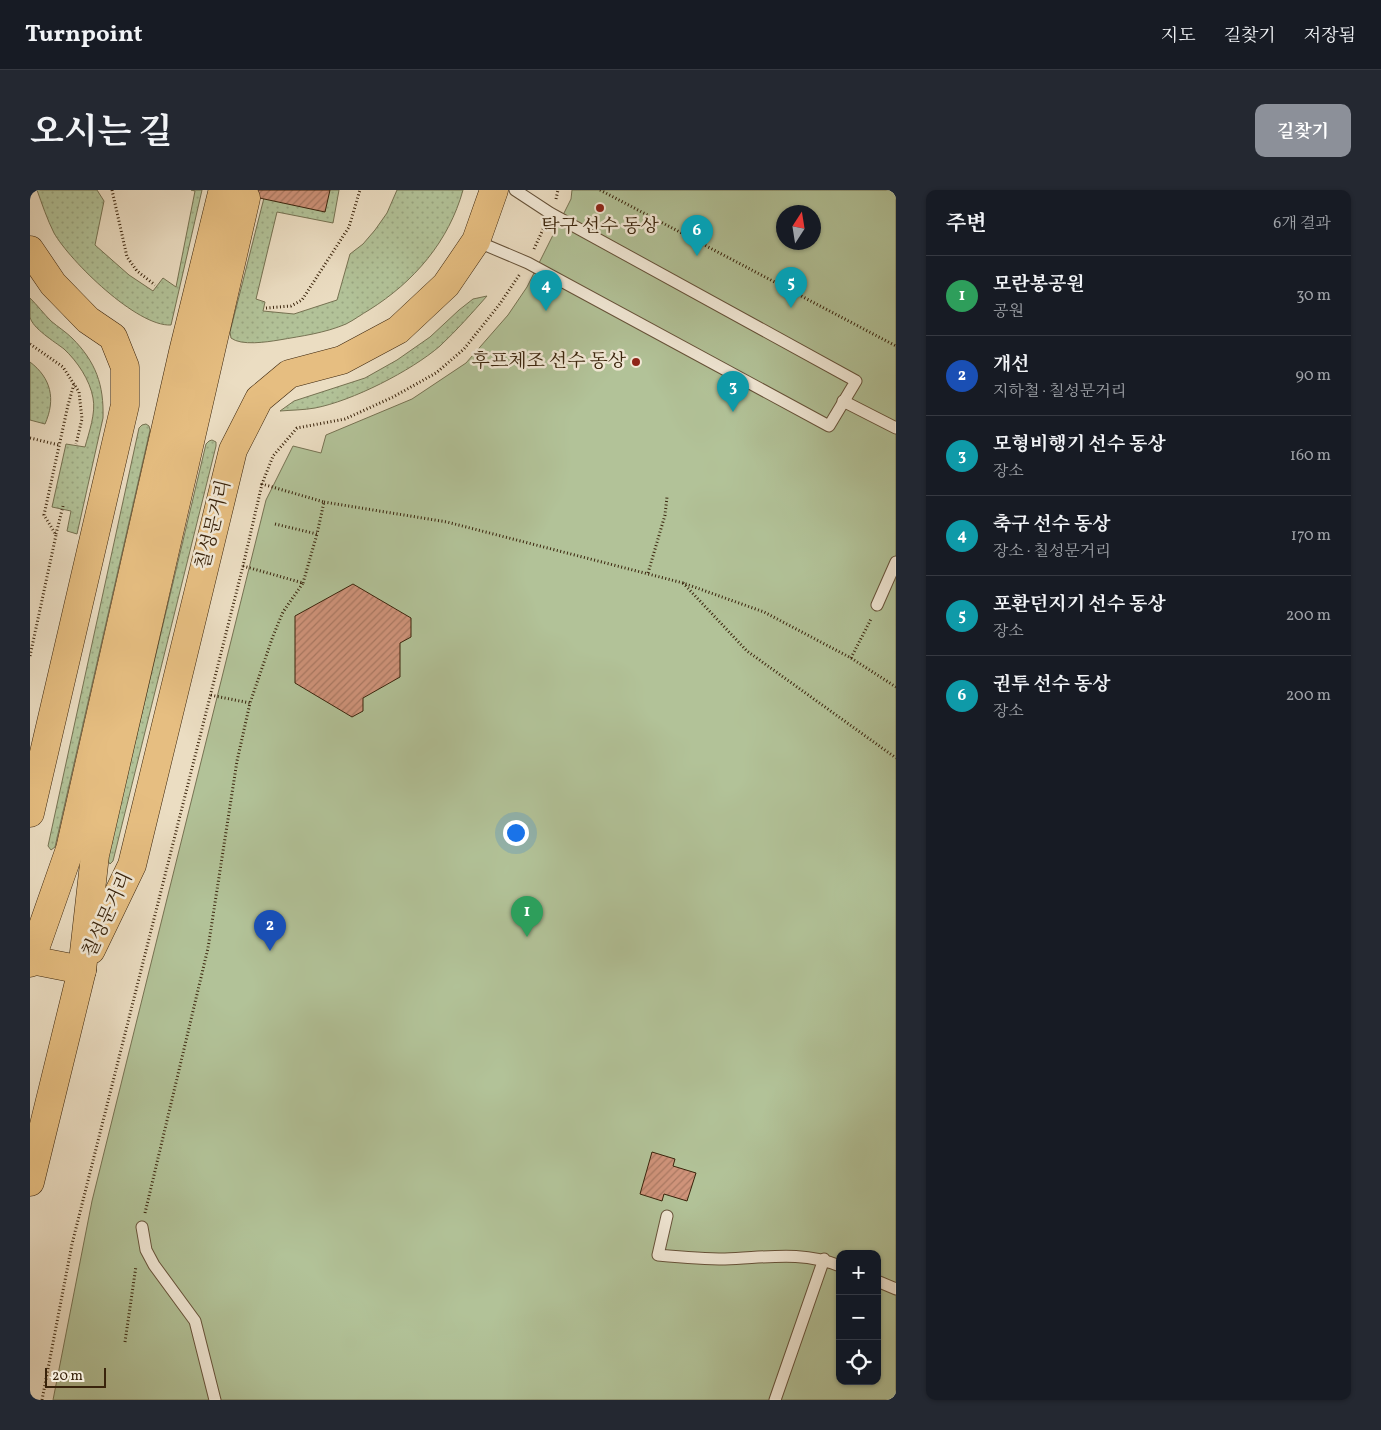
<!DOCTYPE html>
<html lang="ko">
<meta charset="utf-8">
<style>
:root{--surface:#171b24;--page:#242831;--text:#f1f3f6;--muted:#9ea1a6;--line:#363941;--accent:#8c9099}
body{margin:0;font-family:Vollkorn,"Noto Serif KR",serif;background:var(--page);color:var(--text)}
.controls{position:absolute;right:15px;bottom:15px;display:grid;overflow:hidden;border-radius:10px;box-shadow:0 1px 4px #0004}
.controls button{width:45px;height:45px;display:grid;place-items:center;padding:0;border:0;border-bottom:1px solid var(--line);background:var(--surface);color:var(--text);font:25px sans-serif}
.compass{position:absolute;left:746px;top:15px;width:45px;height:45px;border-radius:50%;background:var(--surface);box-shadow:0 1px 4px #0004;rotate:12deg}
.scale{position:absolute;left:15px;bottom:12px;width:61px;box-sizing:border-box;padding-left:5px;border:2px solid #39230b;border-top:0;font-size:14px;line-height:18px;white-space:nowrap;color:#39230b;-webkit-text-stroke:4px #f2e9d7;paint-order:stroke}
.you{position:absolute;left:485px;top:642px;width:18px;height:18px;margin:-12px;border:4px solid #fff;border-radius:50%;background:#1a73e8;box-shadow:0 0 0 8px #1a73e833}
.badge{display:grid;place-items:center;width:32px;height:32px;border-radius:50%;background:var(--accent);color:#fff;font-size:16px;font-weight:700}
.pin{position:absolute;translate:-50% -41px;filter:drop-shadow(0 1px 2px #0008)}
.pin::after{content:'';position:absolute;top:26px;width:18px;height:15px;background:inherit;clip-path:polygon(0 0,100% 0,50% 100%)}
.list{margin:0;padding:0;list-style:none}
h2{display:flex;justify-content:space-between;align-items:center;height:65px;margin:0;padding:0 20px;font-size:21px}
h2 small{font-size:16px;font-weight:400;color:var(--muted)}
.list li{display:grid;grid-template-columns:32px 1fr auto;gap:15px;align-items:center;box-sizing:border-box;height:80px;padding:0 20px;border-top:1px solid var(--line)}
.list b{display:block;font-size:19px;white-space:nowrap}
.list p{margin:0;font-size:16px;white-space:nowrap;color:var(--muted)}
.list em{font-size:16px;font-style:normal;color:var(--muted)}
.icon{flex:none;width:28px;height:28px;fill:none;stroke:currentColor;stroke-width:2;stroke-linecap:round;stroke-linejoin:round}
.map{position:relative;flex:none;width:866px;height:1210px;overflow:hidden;border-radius:10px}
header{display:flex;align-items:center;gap:30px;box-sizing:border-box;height:70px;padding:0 25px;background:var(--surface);border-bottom:1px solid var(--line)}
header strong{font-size:24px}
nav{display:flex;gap:28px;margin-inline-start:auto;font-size:18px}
.intro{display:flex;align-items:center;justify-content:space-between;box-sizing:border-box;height:120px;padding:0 30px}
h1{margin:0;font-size:35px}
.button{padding:12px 22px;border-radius:10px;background:var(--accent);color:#fff;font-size:18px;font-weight:700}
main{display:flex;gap:30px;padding:0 30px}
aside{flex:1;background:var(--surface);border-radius:10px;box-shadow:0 1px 4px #0004}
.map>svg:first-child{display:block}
</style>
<header>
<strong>Turnpoint</strong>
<nav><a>지도</a><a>길찾기</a><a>저장됨</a></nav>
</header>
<div class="intro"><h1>오시는 길</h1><a class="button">길찾기</a></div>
<main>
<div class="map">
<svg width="866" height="1210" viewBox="0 0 866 1210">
<defs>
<pattern id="grass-dots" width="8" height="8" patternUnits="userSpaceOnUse" patternTransform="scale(1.25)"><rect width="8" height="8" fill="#b2c298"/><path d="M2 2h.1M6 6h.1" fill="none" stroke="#9aa682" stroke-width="1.8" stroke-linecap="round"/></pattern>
<pattern id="building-hatch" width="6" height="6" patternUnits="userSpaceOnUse" patternTransform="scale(1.25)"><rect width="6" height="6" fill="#cf937a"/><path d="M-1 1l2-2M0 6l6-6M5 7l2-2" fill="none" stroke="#a97862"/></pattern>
</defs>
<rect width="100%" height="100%" fill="#ebddc2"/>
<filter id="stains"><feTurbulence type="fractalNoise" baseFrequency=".004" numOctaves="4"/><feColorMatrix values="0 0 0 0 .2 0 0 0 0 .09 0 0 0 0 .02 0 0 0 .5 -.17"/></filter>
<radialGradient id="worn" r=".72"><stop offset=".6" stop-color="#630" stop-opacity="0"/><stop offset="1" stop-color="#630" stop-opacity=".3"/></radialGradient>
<g fill="url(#grass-dots)" stroke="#767252">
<path d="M7 0H67L74 11 65 55 99 85 123 101 133 88 146 97 165 1 161 0H172L141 135C107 137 40 71 24 43 17 29 12 14 7 0Z"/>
<path d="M236 0H309L303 33 247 22 226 109 235 112 233 121 264 124 307 110 320 64 333 54 345 40 357 23 367 0H433C419 51 384 92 339 120 332 124 324 130 316 134 295 143 272 146 249 150 237 152 211 156 201 148L200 142Z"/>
<path d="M457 106C442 123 427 140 410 156 381 181 322 211 285 218 274 220 262 220 250 221L264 211 335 188 367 170 400 147 429 120 443 109Z"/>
<path d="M0 108C7 115 14 124 21 131 28 137 36 142 42 148 66 172 74 195 73 228L47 344 37 341 41 321 22 317 36 254 55 257C59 242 66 223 63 208 60 190 47 171 34 159 25 152 2 138 0 127 0 122 0 114 0 108Z"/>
<path d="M0 172C21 188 26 209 15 234L0 230Z"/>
<path d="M116 234 119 236 120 240 25 657 21 660 18 656 109 238 112 235Z"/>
<path d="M182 250 186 252V256L83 671 80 674 77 670 176 254 179 251Z"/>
</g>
<path fill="#b2c298" stroke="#767252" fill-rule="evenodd" d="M542 0H866V1210H23L62 1011 236 310 263 256 291 263 296 245 382 209 436 173 478 125 497 97 541 9ZM754 22H784V52H754ZM810 1064H847V1191H810Z"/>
<g fill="url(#building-hatch)" stroke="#39230b">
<path d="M192 0H300L295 22Z"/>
<path d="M323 394 381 428V447L370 453V487L333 508V521L322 527 265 493V426Z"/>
<path d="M622 962 645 969 643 976 666 983 657 1011 634 1004 632 1011 610 1004Z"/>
</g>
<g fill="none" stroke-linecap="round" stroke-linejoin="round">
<defs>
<g id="lane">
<path d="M446 51 498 73 799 236 826 191 520 23 485 0"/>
<path d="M813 211 866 238"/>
<path d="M847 415 866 372"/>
<path d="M637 1026 628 1065C650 1067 672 1069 695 1069 734 1068 772 1060 810 1076"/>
<path d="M112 1037 116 1060 124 1075 165 1131 185 1210"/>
<path d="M847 1091 866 1099"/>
<path d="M745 1210 794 1069"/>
</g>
<g id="primary">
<path d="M0 60 23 94 58 130 83 147 95 177V215L0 623"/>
<path d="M61 760 102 675 203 260 229 209 259 184 312 170 368 140 416 95 446 51 464 0"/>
<path d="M1 770 52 780"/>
<path d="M0 773 40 659 153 162 192 3"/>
<path d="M0 992 52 780 65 665 216 8"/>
</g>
</defs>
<use href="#lane" stroke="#665239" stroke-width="13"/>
<use href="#primary" stroke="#39230b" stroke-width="29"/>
<g stroke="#39230b" stroke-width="3" stroke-dasharray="1 2.5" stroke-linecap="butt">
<path d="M82 0 97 67 107 81 125 95"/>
<path d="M570 0 866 156"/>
<path d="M526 9 528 0"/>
<path d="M504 59 515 35"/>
<path d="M236 118 261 116 272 110 319 37 330 0"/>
<path d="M0 154 33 177 49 202 52 229 46 254"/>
<path d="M0 248 29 255"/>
<path d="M294 312 417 332 653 393 734 422 821 468 866 497"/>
<path d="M245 334 287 344 294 312 232 294 243 266 267 238 315 229 363 207 406 183 434 159 469 115 490 84"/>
<path d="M26 344 33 316"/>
<path d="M213 376 273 393 253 422 243 446 220 513"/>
<path d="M618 383 635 325 637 307"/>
<path d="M273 393 287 344"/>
<path d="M653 393 717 461 866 568"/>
<path d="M0 466 26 345 14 325 38 215 44 194"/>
<path d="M821 468 841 429"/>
<path d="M115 1023 178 758 207 571 220 513 180 505"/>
<path d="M95 1152 106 1076"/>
<path d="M12 1210 42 1054 213 376 232 294"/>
</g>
<use href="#lane" stroke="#f2e9d7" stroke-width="11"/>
<use href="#primary" stroke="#e6be81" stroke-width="28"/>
</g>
<g fill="#8f2418" stroke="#f2e9d7" stroke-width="2">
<circle cx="570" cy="18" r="5"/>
<circle cx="606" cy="172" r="5"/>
</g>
<g text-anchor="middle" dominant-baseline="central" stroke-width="5" stroke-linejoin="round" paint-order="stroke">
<g font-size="19" fill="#39230b" stroke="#f2e9d7">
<text x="570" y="37">탁구 선수 동상</text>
<text x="596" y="172" text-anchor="end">후프체조 선수 동상</text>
</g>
<g font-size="19" fill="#39230b" stroke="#f2e9d7">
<text transform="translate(184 335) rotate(-76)">칠성문거리</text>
<text transform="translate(78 725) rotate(-65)">칠성문거리</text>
</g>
</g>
<rect width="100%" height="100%" filter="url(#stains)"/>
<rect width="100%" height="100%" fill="url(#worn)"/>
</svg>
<div class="controls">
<button>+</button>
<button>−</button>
<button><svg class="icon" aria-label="locate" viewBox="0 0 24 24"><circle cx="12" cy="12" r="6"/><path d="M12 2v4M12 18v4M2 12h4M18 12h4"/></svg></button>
</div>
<svg class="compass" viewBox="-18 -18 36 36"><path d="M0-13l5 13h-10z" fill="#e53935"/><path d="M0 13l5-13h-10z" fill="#9ea1a6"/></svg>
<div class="scale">20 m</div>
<div class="you"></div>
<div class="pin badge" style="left:497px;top:747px;background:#2e9e5b">1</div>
<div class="pin badge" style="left:240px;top:761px;background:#1a4fb4">2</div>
<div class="pin badge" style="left:703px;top:222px;background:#0f9aa8">3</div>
<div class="pin badge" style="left:516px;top:121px;background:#0f9aa8">4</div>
<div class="pin badge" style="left:761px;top:118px;background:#0f9aa8">5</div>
<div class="pin badge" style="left:667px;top:66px;background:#0f9aa8">6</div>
</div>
<aside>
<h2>주변<small>6개 결과</small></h2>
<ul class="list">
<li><span class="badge" style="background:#2e9e5b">1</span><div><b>모란봉공원</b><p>공원</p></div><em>30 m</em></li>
<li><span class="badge" style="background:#1a4fb4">2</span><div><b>개선</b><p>지하철 · 칠성문거리</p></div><em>90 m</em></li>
<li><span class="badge" style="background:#0f9aa8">3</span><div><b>모형비행기 선수 동상</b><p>장소</p></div><em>160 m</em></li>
<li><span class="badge" style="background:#0f9aa8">4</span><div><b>축구 선수 동상</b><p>장소 · 칠성문거리</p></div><em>170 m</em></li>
<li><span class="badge" style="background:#0f9aa8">5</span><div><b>포환던지기 선수 동상</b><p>장소</p></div><em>200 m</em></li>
<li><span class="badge" style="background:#0f9aa8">6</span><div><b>권투 선수 동상</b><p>장소</p></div><em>200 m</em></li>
</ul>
</aside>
</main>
